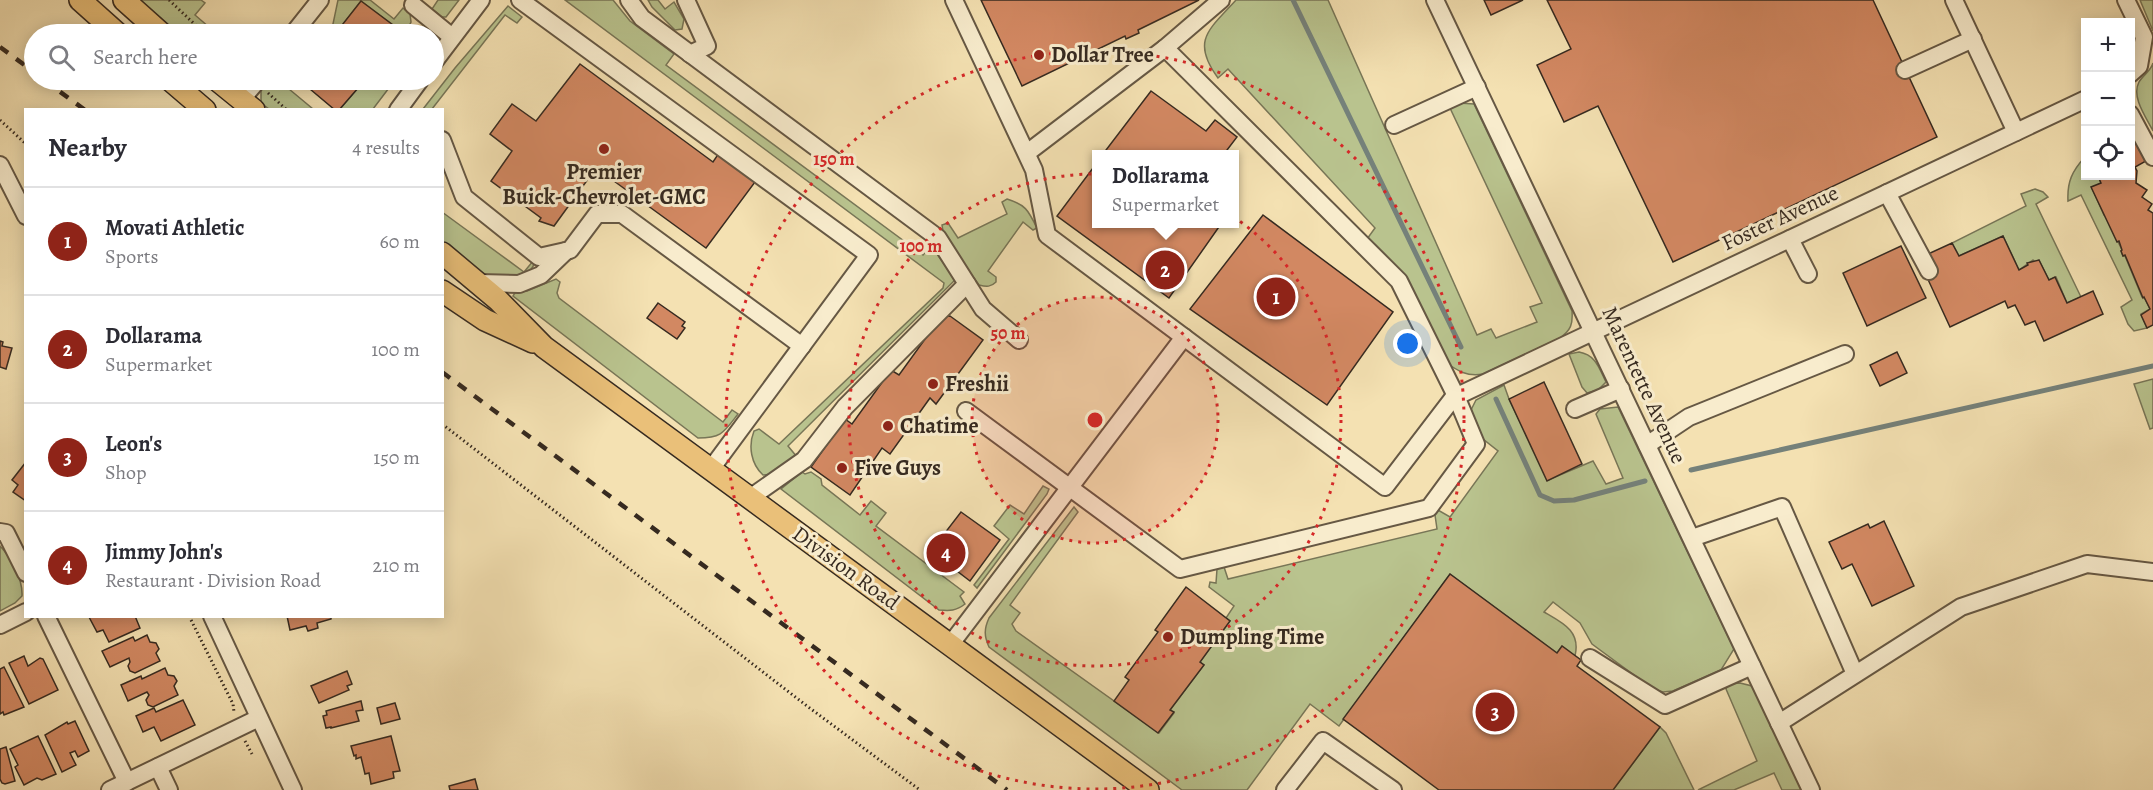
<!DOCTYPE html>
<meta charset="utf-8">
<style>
:root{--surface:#fff;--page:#f7f7f7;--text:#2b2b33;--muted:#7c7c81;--line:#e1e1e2;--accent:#8f2418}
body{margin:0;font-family:Alegreya,serif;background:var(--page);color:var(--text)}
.controls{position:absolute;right:18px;top:18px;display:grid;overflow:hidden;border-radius:0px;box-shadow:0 3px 15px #0003}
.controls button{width:54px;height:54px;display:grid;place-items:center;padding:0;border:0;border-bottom:2px solid var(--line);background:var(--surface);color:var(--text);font:30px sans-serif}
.you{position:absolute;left:1408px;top:344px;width:21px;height:21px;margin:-15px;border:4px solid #fff;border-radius:50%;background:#1a73e8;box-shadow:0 0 0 9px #1a73e833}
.badge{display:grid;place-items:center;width:39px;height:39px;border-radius:50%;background:var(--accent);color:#fff;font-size:20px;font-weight:700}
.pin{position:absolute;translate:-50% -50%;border:3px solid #fff;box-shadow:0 2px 6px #0006}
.popup{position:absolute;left:1092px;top:150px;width:147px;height:78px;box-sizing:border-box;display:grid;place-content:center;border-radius:0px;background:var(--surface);filter:drop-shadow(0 2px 4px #0005);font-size:20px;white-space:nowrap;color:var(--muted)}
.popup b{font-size:22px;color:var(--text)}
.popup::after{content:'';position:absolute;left:50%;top:100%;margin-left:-12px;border:12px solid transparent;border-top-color:var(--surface)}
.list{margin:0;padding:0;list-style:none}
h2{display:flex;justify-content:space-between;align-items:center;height:78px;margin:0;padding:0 24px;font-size:26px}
h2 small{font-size:20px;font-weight:400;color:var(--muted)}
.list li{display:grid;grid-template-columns:39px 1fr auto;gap:18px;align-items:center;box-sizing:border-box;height:108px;padding:0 24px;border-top:2px solid var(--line)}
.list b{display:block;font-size:22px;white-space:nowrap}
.list p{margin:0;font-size:20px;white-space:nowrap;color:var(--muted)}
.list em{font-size:20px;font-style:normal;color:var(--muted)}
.icon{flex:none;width:33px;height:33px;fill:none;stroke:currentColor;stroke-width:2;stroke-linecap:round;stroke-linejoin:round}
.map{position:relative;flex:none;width:2153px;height:790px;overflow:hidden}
.search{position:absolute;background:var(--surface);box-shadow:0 3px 15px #0003;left:24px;top:24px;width:420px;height:66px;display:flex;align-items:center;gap:15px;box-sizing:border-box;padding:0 21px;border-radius:33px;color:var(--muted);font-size:22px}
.panel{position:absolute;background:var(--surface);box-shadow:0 3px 15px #0003;left:24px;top:108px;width:420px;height:510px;border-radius:0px}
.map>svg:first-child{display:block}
</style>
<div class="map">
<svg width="2153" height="790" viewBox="0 0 2153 790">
<rect width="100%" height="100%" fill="#f4e1b2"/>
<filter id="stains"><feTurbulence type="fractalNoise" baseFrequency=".00333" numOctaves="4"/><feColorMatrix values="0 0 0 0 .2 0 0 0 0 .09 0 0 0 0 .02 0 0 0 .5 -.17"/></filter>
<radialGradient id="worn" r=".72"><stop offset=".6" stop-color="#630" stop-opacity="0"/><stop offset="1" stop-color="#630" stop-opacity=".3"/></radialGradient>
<g fill="#b9c38e" stroke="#787657" stroke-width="1.5">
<path d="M138 0H201L205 3 195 15 217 34H176Z"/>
<path d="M338 0H370L394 19 403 8 410 14 411 22 405 34 361 1 336 34 330 29 333 24Z"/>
<path d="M438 0H459L446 17H442L432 9Z"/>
<path d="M565 0H613L630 21 674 54 666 65 923 255 931 245 955 280 788 446 797 457 775 474 763 475C751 464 748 446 754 431L759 429 779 444 943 288 944 283Z"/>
<path d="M648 0H658L665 9 674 2 684 19 682 29 675 30 652 7Z"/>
<path d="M1236 0H1328L1477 335 1491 329 1496 338 1537 322 1530 307 1542 303 1450 108 1459 103 1474 104 1572 311C1573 324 1571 330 1560 338L1483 374C1467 377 1458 371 1445 362L1367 239 1375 228 1228 69 1218 78C1190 40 1210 29 1236 0Z"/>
<path d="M2140 0H2153V31Z"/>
<path d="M508 6 522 17 517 23 505 15 432 109H423L455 68Z"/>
<path d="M2153 63V131C2146 117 2131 97 2139 82 2143 75 2151 71 2153 63Z"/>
<path d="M270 80H297L289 89 313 109H269L261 103V90Z"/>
<path d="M365 80H395L373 109 339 110Z"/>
<path d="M2085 157 2086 176H2098L2101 183 2092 188 2104 215H2105L2122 250 2121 251 2123 256H2125L2142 297H2144L2150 309 2141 314 2147 328 2134 331 2128 324 2121 307 2132 300 2081 195 2068 201C2067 182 2072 171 2085 157Z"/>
<path d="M2035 189 2043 192 2048 197 2036 204 2081 297 2067 303 2056 277 2049 280 2039 260 2035 262 2033 260 2019 270 2003 236 1959 256 1952 243 2026 206 2021 194Z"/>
<path d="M1007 199C1026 205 1028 210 1037 228L1033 230 1023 222 988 271 996 277V282C991 287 987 287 979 285L944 237 942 225 948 223 958 238 1007 214 1002 202Z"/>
<path d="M442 212 524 272 533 261 535 263 527 276 503 280 482 273 443 243Z"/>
<path d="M556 279 560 282 557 293 559 298 723 422 732 410 738 414C724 432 722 438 698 438L513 296 516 291H527Z"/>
<path d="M1579 352C1596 355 1599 368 1606 382L1598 390 1587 393 1582 387 1569 354Z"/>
<path d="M2153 379V428L2150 429 2134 384Z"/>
<path d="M1504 385 1509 399 1548 480 1593 461 1606 484 1623 478 1596 414 1600 409 1618 407 1734 649 1721 670 1673 691 1663 692 1653 689 1592 644 1580 623 1553 602 1544 612C1563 623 1581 631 1575 656L1562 646 1557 653 1450 574 1339 726 1310 704 1247 790H1182L989 647C984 636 984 629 989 618L1074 507 1078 512 1010 605 1020 613 1012 624 1016 631 1159 733 1174 713 1170 710 1204 665 1200 662 1230 621 1226 618 1234 606 1209 587 1210 582 1216 583 1217 569 1224 567 1228 579 1437 529 1435 515 1438 510 1450 517 1498 451 1483 439 1471 410 1476 400Z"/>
<path d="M802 472 805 474 811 472 821 479 822 485 860 515 871 501 886 513 876 526 964 592 960 596 965 604C956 611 950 611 939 610L781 489Z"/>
<path d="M1043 486 1049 489 1047 494 977 588 974 585 1009 539 994 526 1010 505 1024 514Z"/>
<path d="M0 546C11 558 23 579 22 596L15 603 0 611Z"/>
<path d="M1740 683 1752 686 1802 790H1782L1774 773 1734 790H1698L1757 761 1726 689 1728 684Z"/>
<path d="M1660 727 1666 733 1694 790H1613Z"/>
</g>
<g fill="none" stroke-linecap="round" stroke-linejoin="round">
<g stroke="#75817a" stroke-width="5">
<path d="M1293 0 1461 347"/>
<path d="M1496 399 1540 495 1554 501 1574 500 1645 481"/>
<path d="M1691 470 2153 366"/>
</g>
</g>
<g fill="#d28862" stroke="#362a20" stroke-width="1.5">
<path d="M981 0H1199L1138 30 1139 33 1126 39 1125 36 1022 86Z"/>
<path d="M1484 0H1523L1491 15Z"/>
<path d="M1547 0H1873L1937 137 1673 262 1598 106 1564 122 1537 65 1571 49Z"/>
<path d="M361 1 405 34H335Z"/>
<path d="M580 64 713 162 721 150 758 178 706 248 596 168 554 226 539 221 541 218 491 181 512 151 490 134 512 104 536 121Z"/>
<path d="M308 80H365L339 110H335L304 84Z"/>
<path d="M1151 91 1206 131 1215 120 1237 137 1224 154H1103Z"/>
<path d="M2136 141 2146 161 2135 167 2137 171 2136 183 2147 190 2142 197 2152 204 2148 210 2153 213V325L2147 328 2141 315 2150 309 2144 297 2143 298 2125 255 2123 256 2121 251 2122 250 2119 241 2117 242 2091 187 2101 183 2098 176H2130V144Z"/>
<path d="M1096 164V224H1221L1169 298 1057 216Z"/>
<path d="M1263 215 1393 312 1327 405 1190 309Z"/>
<path d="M2003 236 2019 270 2028 265 2027 263 2039 260 2049 280 2055 277 2067 303 2093 291 2103 314 2044 341 2035 321 2025 325 2015 305 2008 308 2005 301 1950 327 1925 273 1928 254 1952 243 1959 256Z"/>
<path d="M1901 246 1926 298 1867 326 1843 273Z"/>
<path d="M658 303 685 322 682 326 685 328 677 339 647 318Z"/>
<path d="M950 316 983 340 936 404 930 398 890 454 882 448 850 495 811 467 845 419 852 424 891 370 899 375 941 317Z"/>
<path d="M0 341 3 342 2 346 12 348 6 369 0 367Z"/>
<path d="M1897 352 1907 373 1880 386 1870 365Z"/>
<path d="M1544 382 1582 464 1547 481 1509 399Z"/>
<path d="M26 462V501L13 492 18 485 12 480Z"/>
<path d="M961 512 1000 540 970 581 931 551Z"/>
<path d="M1884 521 1914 586 1872 606 1852 564 1842 569 1829 542 1868 524 1870 528Z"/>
<path d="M1450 574 1557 653 1562 646 1581 660 1577 666 1660 727 1613 790H1439L1343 719Z"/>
<path d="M1186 587 1230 621 1200 662 1204 665 1170 710 1174 712 1158 733 1114 701 1129 680 1125 677 1158 632 1155 630Z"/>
<path d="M135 616 140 628 109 642 103 630 97 632 89 617Z"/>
<path d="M287 616H331V619L317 623 318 628 308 631 306 626 290 630Z"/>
<path d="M147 635 150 642 156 643 159 649 156 653 160 661 135 673 130 671 128 666 130 662 129 658 110 667 102 651 133 637 135 641Z"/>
<path d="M24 656 28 666 40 658 43 659 58 690 29 704 9 663Z"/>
<path d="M4 667 24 707 4 715 3 712 0 714V669Z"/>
<path d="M165 668 168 675 174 676 177 681 174 686 178 695 153 707 148 705 146 700 149 695 147 692 128 701 121 685 141 676 142 679Z"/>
<path d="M347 671 352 684 347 686 349 690 319 703 311 686Z"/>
<path d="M183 700 195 725 161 741 154 727 143 732 136 716 154 708 156 712Z"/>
<path d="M361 701 363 710 356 711 359 721 331 728V727L326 728 323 716 327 715 326 711Z"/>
<path d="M395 703 400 719 381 724 377 708Z"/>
<path d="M75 721 89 751 78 757 75 751 70 753 76 765 62 772 45 735 67 722 68 724Z"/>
<path d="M38 736 56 774 42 780 37 778 24 785 15 767 18 765 10 749Z"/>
<path d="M391 736 400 771 393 772 394 778 371 784 369 773 365 774 361 757 356 759V755L354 756 351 746Z"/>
<path d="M6 747 15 781 5 784 2 783 0 779V749Z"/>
<path d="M475 779 478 790H450L449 786Z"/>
</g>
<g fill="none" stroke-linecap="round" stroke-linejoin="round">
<defs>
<g id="minor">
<path d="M520 0 869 255 711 469"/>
<path d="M629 0 642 18 938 238 983 309 1019 340"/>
<path d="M686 0 707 46 690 54"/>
<path d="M954 0 1034 170 1047 235 1385 487 1453 398 2086 99"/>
<path d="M1435 0 1811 790"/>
<path d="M1954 0 2016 132"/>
<path d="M2126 0 2144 37 2139 66 2130 74"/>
<path d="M413 5 452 37"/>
<path d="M293 34 320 0"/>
<path d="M434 62 481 0"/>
<path d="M1905 70 1973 39"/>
<path d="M241 100 258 80"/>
<path d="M398 110 420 80"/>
<path d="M2130 114 2153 157"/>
<path d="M1394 125 1477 87"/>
<path d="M442 140 464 197 539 257 570 250 597 214H622L802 346"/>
<path d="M1027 153 1165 48"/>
<path d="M0 165 26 216"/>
<path d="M1887 193 1929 271"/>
<path d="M1790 239 1808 274"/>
<path d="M480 283 519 284 541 275 566 251"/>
<path d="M1575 409 1621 389"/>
<path d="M966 411 1180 569 1429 508 1476 444 1456 396 1399 281 1165 48 1221 0"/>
<path d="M1647 445 1689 417 1845 354"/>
<path d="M750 498 804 460 845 407 967 284"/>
<path d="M0 532 6 533 26 573"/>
<path d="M1692 538 1782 507 1855 674"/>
<path d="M46 616 127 782"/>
<path d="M212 616 293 790"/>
<path d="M0 625 26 612"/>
<path d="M950 645 1184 337"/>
<path d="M1590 658 1665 705 1752 666"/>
<path d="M1779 723 1961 607 2087 564 2153 572"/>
<path d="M158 767 169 790"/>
<path d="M110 790 259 718"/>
<path d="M1285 790 1323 741 1393 790"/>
</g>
<g id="major">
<path d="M80 0 118 34"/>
<path d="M124 0 162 34"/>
<path d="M170 80 205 110"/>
<path d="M217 80 254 110"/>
<path d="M442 253 498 300 544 347 1148 790"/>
<path d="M442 291 485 320 533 342"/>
</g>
</defs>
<use href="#minor" stroke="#665844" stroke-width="20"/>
<use href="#major" stroke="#362a20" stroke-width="24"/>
<g stroke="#362a20" stroke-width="3" stroke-dasharray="1.5 3" stroke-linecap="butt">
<path d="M169 0 205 34"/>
<path d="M268 93 287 110"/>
<path d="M0 120 26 144"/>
<path d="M442 424 807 706 920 790"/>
<path d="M189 616 233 704 234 712"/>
<path d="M245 741 252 754"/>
</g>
<use href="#minor" stroke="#f8eccd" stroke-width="16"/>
<use href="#major" stroke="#eac079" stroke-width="21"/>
<g stroke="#362a20" stroke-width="4.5" stroke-dasharray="10 10" stroke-linecap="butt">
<path d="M0 47 34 72"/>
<path d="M44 80 85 110"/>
<path d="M442 372 1007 790"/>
</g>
</g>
<circle cx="1095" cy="420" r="123" fill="#d62828" fill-opacity=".12"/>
<g fill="none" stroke="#d62828" stroke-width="3" stroke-dasharray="3 6">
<circle cx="1095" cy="420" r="123"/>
<circle cx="1095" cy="420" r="246"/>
<circle cx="1095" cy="420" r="369"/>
</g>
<g fill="#8f2418" stroke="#f8eccd" stroke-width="2">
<circle cx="1039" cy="55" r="6"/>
<circle cx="604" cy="149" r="6"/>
<circle cx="933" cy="384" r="6"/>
<circle cx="888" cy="426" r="6"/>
<circle cx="842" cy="468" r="6"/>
<circle cx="1168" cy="637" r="6"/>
</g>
<g text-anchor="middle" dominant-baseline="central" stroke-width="6" stroke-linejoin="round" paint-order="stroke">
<g font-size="22" font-weight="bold" fill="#362a20" stroke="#f8eccd" text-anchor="start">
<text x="1051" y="55">Dollar Tree</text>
<text x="604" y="172" text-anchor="middle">Premier<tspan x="604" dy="25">Buick-Chevrolet-GMC</tspan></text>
<text x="945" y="384">Freshii</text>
<text x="900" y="426">Chatime</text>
<text x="854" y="468">Five Guys</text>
<text x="1180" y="637">Dumpling Time</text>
</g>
<g font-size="22" fill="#362a20" stroke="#f8eccd">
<text transform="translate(1780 218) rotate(-25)">Foster Avenue</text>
<text transform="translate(1644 385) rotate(65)">Marentette Avenue</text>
<text transform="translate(846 568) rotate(36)">Division Road</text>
</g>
</g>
<circle cx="1095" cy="420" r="9" fill="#d62828" stroke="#f8eccd" stroke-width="3"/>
<g font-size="18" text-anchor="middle" font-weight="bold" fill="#d62828" stroke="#f8eccd" stroke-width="6" stroke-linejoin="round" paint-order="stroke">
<text x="834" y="165">150 m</text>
<text x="921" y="252">100 m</text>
<text x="1008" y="339">50 m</text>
</g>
<rect width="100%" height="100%" filter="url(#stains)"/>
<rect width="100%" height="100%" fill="url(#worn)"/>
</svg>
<div class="controls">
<button>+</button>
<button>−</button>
<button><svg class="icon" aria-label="locate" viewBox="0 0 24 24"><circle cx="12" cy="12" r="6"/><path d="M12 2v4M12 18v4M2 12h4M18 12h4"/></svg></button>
</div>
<div class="you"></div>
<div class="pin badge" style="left:1276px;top:297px">1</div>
<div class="pin badge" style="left:1165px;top:270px">2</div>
<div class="popup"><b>Dollarama</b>Supermarket</div>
<div class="pin badge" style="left:1495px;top:712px">3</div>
<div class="pin badge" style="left:946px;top:553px">4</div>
<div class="search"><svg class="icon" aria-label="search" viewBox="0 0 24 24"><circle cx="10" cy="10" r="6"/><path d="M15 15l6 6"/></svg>Search here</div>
<section class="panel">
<h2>Nearby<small>4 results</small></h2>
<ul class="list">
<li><span class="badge">1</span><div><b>Movati Athletic</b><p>Sports</p></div><em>60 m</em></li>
<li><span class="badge">2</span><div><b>Dollarama</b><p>Supermarket</p></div><em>100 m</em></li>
<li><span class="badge">3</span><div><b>Leon's</b><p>Shop</p></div><em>150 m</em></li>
<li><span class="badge">4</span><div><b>Jimmy John's</b><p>Restaurant · Division Road</p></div><em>210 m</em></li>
</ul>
</section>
</div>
